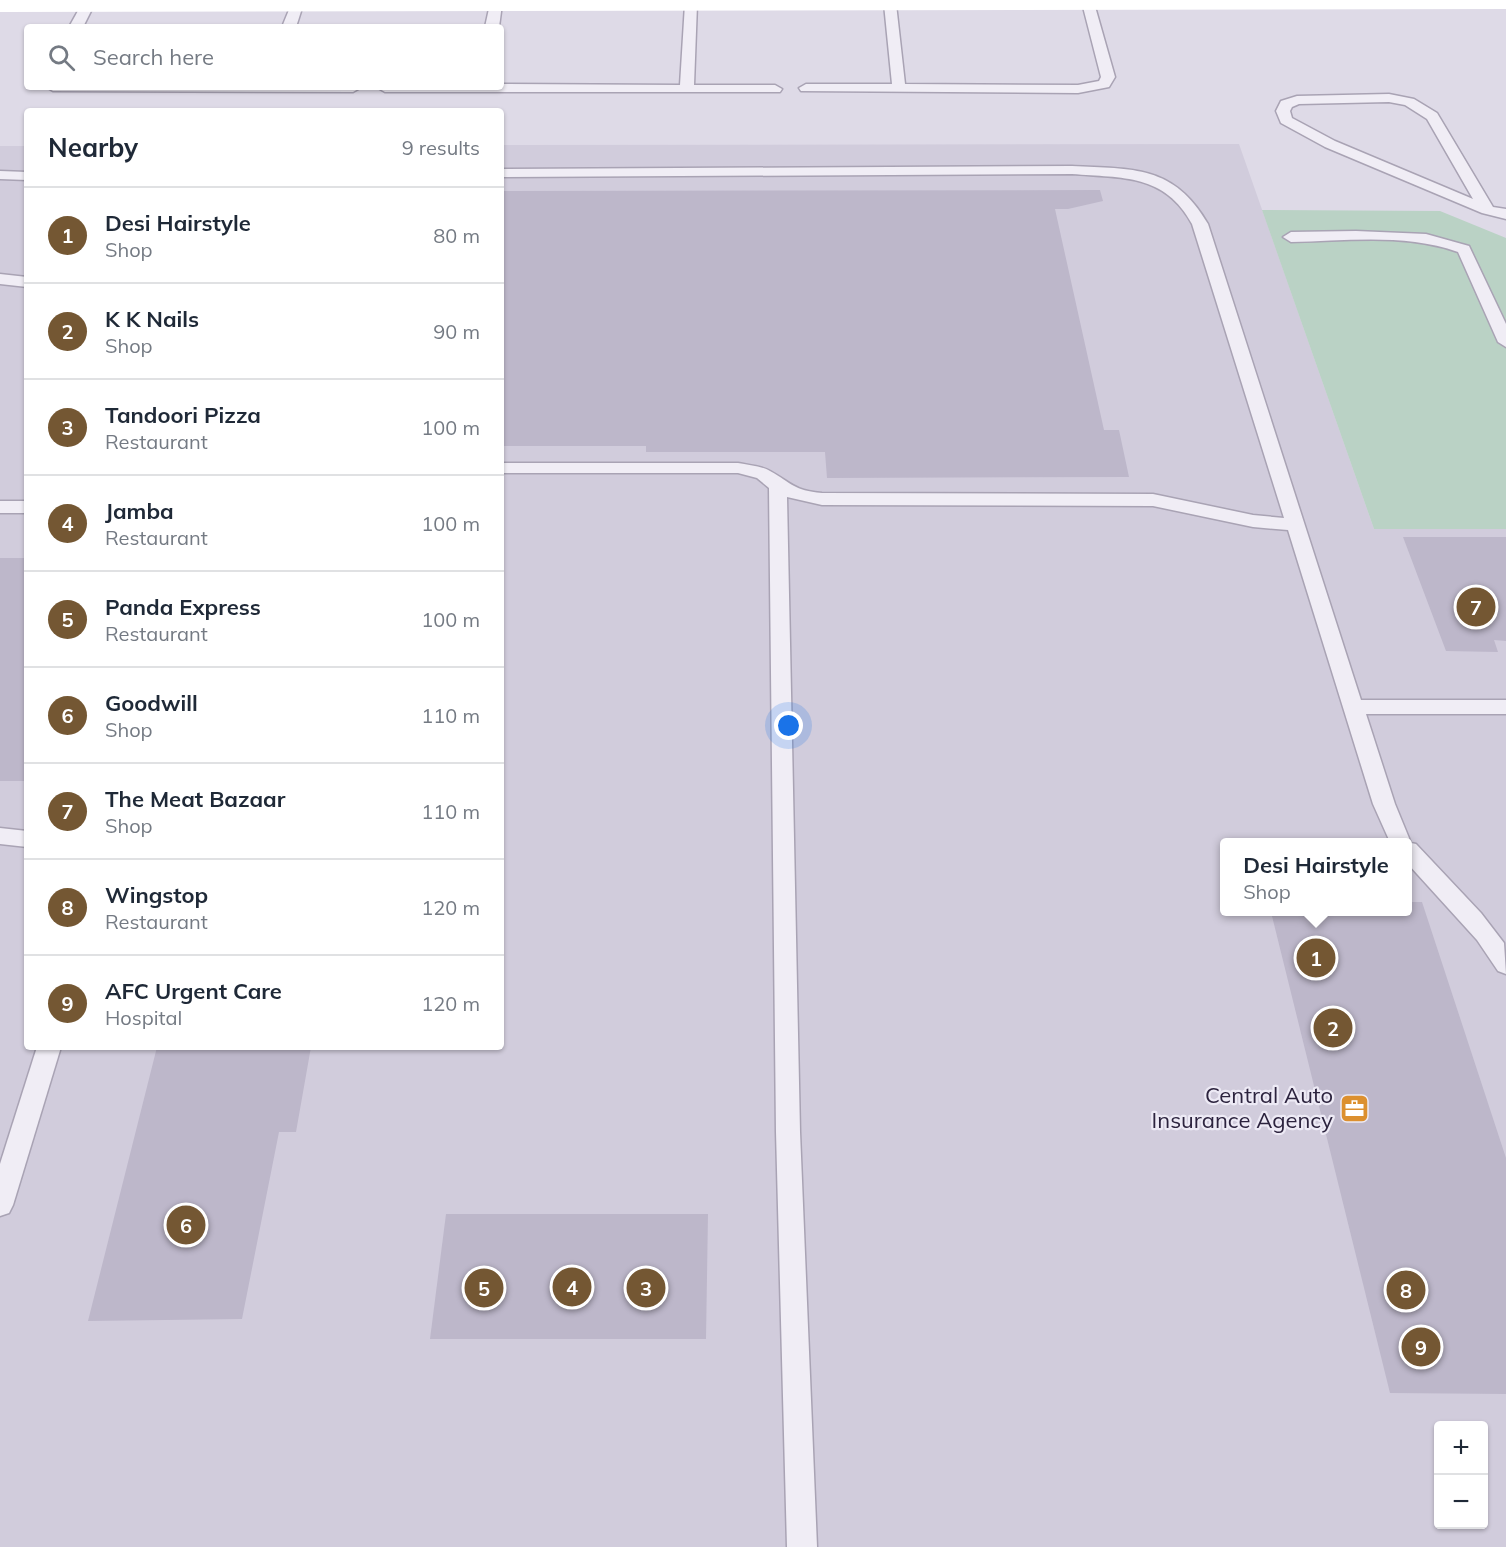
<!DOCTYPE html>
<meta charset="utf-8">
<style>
:root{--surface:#fff;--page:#f6f6f7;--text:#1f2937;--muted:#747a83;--line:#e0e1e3;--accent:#745733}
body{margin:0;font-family:Mulish,sans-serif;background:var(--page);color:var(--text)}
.controls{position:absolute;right:18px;bottom:18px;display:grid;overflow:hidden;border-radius:6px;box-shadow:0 2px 4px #0004}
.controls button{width:54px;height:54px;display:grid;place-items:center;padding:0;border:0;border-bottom:2px solid var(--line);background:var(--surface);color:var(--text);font:30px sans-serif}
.you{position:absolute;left:789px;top:726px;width:21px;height:21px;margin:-15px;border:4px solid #fff;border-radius:50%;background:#1a73e8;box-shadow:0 0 0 9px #1a73e833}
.badge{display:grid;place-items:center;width:39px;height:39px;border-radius:50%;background:var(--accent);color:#fff;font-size:20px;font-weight:700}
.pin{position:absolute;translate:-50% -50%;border:3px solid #fff;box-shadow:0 2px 6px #0006}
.popup{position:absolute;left:1220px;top:838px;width:192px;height:78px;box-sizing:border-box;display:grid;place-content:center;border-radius:6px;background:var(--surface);filter:drop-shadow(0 2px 4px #0005);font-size:20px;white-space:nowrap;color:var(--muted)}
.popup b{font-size:22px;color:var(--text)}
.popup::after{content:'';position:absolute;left:50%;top:100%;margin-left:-12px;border:12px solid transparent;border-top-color:var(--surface)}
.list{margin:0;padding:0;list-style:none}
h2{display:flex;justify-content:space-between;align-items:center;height:78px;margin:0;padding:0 24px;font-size:26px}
h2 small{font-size:20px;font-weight:400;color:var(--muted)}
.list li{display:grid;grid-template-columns:39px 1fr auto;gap:18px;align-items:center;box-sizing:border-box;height:96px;padding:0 24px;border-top:2px solid var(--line)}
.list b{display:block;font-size:22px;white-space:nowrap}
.list p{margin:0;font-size:20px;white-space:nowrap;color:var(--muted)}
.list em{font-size:20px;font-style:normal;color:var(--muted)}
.icon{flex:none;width:33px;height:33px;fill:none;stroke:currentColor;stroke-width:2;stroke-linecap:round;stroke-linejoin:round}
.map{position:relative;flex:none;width:1506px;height:1547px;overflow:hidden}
.search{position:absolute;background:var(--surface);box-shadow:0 2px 4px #0004;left:24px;top:24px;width:480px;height:66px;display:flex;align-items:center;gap:15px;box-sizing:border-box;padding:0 21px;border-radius:6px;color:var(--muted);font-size:22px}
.panel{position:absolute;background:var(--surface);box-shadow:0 2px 4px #0004;left:24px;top:108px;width:480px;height:942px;border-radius:6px}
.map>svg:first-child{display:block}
</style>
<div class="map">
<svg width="1506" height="1547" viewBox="0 0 1506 1547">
<rect width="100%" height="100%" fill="#dedae7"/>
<path fill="#d1ccdc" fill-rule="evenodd" d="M1239 144 1374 529H1506V1547H0V146H27V1047H501V145ZM1224 842H1408V912H1224ZM1438 1426H1484V1524H1438Z"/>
<path fill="#bad2c5" d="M1262 210 1440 211 1506 238V529H1374Z"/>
<g fill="#bdb7ca">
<path d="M1100 190 1103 201 1068 209H1055L1104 430H1119L1129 477 827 478 825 452H646V446H501V191Z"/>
<path d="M1403 537H1506V641L1494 640 1498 652 1446 651Z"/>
<rect x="0" y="558" width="27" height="223"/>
<path d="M1408 902H1422L1506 1158V1394L1390 1393 1271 912H1408Z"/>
<path d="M157 1047H311L296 1132H279L242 1319 88 1321Z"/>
<path d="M446 1214H708L706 1339H430Z"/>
</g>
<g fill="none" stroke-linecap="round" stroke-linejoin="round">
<defs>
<g id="lane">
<path d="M496 0 502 4 499 27H485L490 4Z"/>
<path d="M691 0 697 4 694 85H775L782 89 780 92H385L378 88 501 87V84L680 85 685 4Z"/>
<path d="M890 0 896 4 905 84 1078 85 1099 81 1101 77 1082 3 1085 0H1093L1094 3 1115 77 1109 87 1078 93 801 91 799 88 806 84H892L884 4Z"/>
<path d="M88 1 94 5 83 27H69L83 2Z"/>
<path d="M297 1 303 5 296 27H282L291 5Z"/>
<path d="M46 87H359L360 88 353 92 53 91Z"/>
<path d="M1389 94 1414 99 1437 113 1493 207 1506 209V219L1482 213 1325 147 1281 123 1276 111 1281 101 1297 96ZM1389 102 1405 105 1427 119 1473 199 1335 141 1292 118 1290 111 1292 107 1299 104Z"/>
<path d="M1072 166C1133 169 1174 165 1208 224L1361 700H1506V714H1366L1395 804 1411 843 1416 844 1481 913 1504 943 1506 974 1498 971 1477 940 1408 864V842H1390L1373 804 1288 530 1253 527 1153 506 822 505 787 497 800 1132 817 1547H787L776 1132 769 488 757 478 738 473H501V463H738C748 465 762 466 770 471 793 484 793 490 822 493L1153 494 1253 515 1284 518 1192 224C1165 174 1123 178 1072 174L501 177V169Z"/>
<path d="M0 171 27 172V180L0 179Z"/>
<path d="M1356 231 1426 234 1469 246 1506 324V347L1498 342 1458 252C1405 233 1346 241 1291 242L1283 237 1291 232Z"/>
<path d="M0 274 27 277V287L0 284Z"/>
<rect x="0" y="501" width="27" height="12"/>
<path d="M0 828 27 831V847L0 844Z"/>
<path d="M37 1047H61L13 1205 9 1213 0 1216V1164Z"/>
</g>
</defs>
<use href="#lane" stroke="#a9a3b4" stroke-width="3"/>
<use href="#lane" fill="#f0edf5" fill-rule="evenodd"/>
<path fill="#fff" fill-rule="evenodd" d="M0 0H1506V9L0 12Z"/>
</g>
<defs>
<symbol id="office-square" viewBox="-11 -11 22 22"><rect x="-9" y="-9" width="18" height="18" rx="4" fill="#dc902f" stroke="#edeaf5"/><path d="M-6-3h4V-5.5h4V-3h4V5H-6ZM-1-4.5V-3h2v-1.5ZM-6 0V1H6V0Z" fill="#fff"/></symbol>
</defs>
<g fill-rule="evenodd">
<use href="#office-square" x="1338" y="1092" width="33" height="33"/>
</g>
<g text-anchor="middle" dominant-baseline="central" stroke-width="4.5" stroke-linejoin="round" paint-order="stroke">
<g font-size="22" fill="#2c233e" stroke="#edeaf5" text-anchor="end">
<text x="1333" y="1095">Central Auto<tspan x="1333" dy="25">Insurance Agency</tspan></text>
</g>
</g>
</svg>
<div class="controls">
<button>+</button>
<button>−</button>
</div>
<div class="you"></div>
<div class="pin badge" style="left:1316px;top:958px">1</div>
<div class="popup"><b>Desi Hairstyle</b>Shop</div>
<div class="pin badge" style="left:1333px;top:1028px">2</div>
<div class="pin badge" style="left:646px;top:1288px">3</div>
<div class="pin badge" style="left:572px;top:1287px">4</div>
<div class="pin badge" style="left:484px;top:1288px">5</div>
<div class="pin badge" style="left:186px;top:1225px">6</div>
<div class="pin badge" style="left:1476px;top:607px">7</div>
<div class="pin badge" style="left:1406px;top:1290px">8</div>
<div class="pin badge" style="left:1421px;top:1347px">9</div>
<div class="search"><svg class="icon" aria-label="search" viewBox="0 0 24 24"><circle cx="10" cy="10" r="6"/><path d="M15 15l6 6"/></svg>Search here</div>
<section class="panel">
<h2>Nearby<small>9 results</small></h2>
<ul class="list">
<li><span class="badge">1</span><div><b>Desi Hairstyle</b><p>Shop</p></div><em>80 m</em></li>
<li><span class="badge">2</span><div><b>K K Nails</b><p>Shop</p></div><em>90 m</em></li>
<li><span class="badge">3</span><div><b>Tandoori Pizza</b><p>Restaurant</p></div><em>100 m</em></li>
<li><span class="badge">4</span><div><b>Jamba</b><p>Restaurant</p></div><em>100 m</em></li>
<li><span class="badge">5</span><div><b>Panda Express</b><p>Restaurant</p></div><em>100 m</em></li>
<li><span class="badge">6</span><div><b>Goodwill</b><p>Shop</p></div><em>110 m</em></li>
<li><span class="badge">7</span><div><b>The Meat Bazaar</b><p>Shop</p></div><em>110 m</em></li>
<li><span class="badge">8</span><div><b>Wingstop</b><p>Restaurant</p></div><em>120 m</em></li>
<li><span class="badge">9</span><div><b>AFC Urgent Care</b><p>Hospital</p></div><em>120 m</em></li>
</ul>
</section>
</div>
